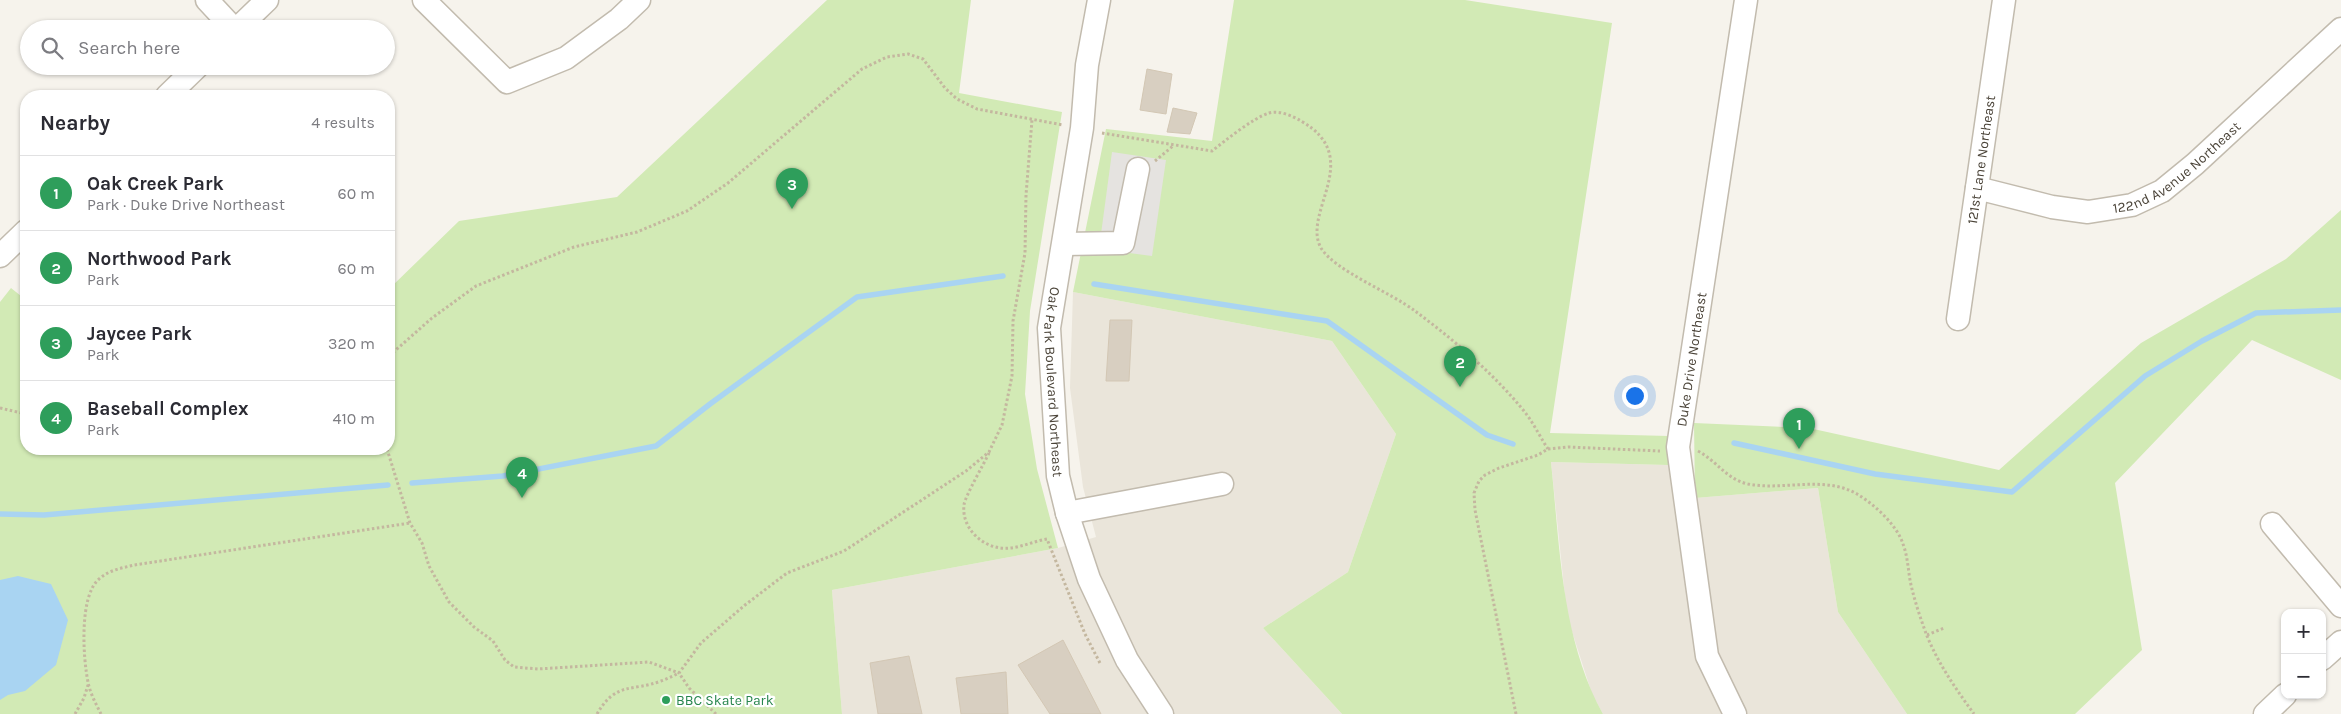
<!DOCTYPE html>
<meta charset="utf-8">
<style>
:root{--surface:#fff;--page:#f7f7f7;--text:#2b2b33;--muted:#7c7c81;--line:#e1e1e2;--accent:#db2777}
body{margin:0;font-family:Karla,sans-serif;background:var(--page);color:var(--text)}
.controls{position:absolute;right:15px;bottom:15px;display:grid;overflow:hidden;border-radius:10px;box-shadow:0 1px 4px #0004}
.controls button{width:45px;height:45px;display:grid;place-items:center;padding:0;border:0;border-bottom:1px solid var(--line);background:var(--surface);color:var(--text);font:25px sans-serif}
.you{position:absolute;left:1634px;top:395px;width:18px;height:18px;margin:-12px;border:4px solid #fff;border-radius:50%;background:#1a73e8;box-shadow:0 0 0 8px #1a73e833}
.badge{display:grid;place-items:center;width:32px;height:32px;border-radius:50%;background:var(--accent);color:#fff;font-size:16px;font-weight:700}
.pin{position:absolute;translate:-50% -41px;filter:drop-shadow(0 1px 2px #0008)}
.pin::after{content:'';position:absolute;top:26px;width:18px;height:15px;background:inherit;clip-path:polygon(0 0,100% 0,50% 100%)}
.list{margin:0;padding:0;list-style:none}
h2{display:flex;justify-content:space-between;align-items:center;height:65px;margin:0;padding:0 20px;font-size:21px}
h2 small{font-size:16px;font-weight:400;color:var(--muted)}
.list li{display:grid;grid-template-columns:32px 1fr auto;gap:15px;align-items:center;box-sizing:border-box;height:75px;padding:0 20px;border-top:1px solid var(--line)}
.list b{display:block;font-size:19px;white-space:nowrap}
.list p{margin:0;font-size:16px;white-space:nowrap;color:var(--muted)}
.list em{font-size:16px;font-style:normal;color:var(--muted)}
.icon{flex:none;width:28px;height:28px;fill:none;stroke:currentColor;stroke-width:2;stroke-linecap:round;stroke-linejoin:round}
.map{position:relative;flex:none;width:2341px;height:714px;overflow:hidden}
.search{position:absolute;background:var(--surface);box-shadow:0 1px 4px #0004;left:20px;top:20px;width:375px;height:55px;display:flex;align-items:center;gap:12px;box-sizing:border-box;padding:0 18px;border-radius:28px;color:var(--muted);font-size:19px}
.panel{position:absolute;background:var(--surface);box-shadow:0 1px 4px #0004;left:20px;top:90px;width:375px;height:365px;border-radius:20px}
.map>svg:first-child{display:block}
</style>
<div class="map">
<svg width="2341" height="714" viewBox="0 0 2341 714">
<rect width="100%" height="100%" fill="#f6f3ec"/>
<g fill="#eae5da">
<path d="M1073 292 1332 341 1396 434 1348 572 1263 628 1342 714H842L832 590 1058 548 1096 537 1083 487 1070 388Z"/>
<path d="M1551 462 1668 465 1695 498 1818 488 1838 612 1907 714H1603L1592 694 1567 616Z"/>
</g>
<g fill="#d2eab5">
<path d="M827 0H971L959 93 1062 112 1030 311 1025 394 1037 469 1058 548 832 590 842 714H0V302L11 288 26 300V449H389V289L459 221 617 197Z"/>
<path d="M1234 0H1465L1612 23 1550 433 1669 436 1668 465 1551 462C1560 547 1561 638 1603 714H1342L1263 628 1348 572 1396 434 1332 341 1073 292 1106 129 1212 141Z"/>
<path d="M2341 210V380L2252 340 2115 483 2142 650 2075 714H1907L1838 612 1818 488 1695 498 1694 423 1809 428 1999 470 2141 343 2286 259Z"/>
</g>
<path fill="#e5e3e0" d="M1112 152 1166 160 1152 256 1099 249Z"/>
<path fill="#a9d4f2" d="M18 576 51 584 68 620 56 665 25 691 8 695 0 700V580Z"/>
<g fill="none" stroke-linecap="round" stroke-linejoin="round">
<g stroke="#a9d4f2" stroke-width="5.5">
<path d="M1094 284 1327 321 1487 435 1513 444"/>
<path d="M1734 443 1875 474 2012 492 2145 376 2202 341 2256 313 2341 310"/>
<path d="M412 483 503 476 656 446 710 404 857 297 1003 276"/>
<path d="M0 514 44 515 388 485"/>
</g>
</g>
<g fill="#d8cfc1" stroke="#d3c7b4">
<path d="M1147 69 1172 74 1166 114 1140 110Z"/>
<path d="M1173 108 1197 113 1190 134 1167 132Z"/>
<path d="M1110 320H1132L1129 381H1106Z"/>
<path d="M1063 640 1101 714H1050L1018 665Z"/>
<path d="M909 656 922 714H878L870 663Z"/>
<path d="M1006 672 1008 714H961L956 678Z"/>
</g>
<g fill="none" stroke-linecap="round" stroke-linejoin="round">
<defs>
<g id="minor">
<path d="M207 0 234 29"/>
<path d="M424 0 507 82 566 58 619 19 639 0"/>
<path id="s1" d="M1099 0 1087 65 1082 128 1049 328 1058 476 1067 513 1089 579 1127 660 1162 714"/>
<path d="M237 29 267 0"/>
<path d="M167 96 198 66"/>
<path id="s2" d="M1977 188 2052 207 2088 212 2132 205 2162 191 2195 164 2341 29"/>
<path d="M1064 244 1123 243 1138 169"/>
<path d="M0 256 26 231"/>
<path id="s3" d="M1958 319 2004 0"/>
<path d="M1067 513 1222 484"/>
<path d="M2272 524 2341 606"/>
<path d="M2322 659 2341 642"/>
<path id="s4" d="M1735 714 1707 656 1678 447 1746 0"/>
<path d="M2265 714 2285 695"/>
</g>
</defs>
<use href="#minor" stroke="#c2bbae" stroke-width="25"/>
<g stroke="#c4b79f" stroke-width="3" stroke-dasharray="2.5 2.5" stroke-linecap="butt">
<path d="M1102 133 1212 151C1226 140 1253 118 1269 113 1279 110 1293 116 1301 121 1366 158 1301 212 1321 248 1335 271 1392 293 1415 311 1454 340 1493 373 1524 411 1533 422 1540 437 1548 449"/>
<path d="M1155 161 1173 146"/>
<path d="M389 356 432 318 476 286 574 247 637 232 687 211 728 183 862 69 887 57 908 54 923 59 945 88 957 99 977 109 1063 125"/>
<path d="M0 408 26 414"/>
<path d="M387 449 410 523 422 543 429 566 449 602 474 627 493 641 505 660 514 667 538 669 649 662 679 673"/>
<path d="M1698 451C1718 462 1726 479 1748 484 1784 491 1824 475 1857 494 1874 504 1897 525 1903 544 1908 557 1908 571 1911 585 1915 602 1921 620 1927 636 1939 665 1956 689 1974 714"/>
<path d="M989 453C984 464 965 496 964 505 961 530 986 551 1010 548 1022 547 1035 541 1047 539L1085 634 1101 665"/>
<path d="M1927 635 1944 628"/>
<path d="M75 714 84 698 88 685"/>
<path d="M101 714C96 704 90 693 88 682 83 658 79 596 99 579 109 570 122 568 134 565L410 523"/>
<path d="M597 714C616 681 632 692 661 681 667 679 673 676 679 673"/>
<path d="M716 714 689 688 679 673 701 643 745 605 787 573 844 551 966 471 989 452 1002 425 1012 376 1013 321 1025 253 1026 195 1032 120"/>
<path d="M1516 714 1475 510 1474 493 1479 481 1485 475 1499 468 1538 455 1548 449 1568 447 1660 451"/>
</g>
<use href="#minor" stroke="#fff" stroke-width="22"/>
</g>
<circle fill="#2e9e5b" stroke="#fff" stroke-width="2" cx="666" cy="700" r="5"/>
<g text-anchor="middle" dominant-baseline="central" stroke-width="4.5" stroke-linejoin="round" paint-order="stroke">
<g font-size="14" fill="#4b4439" stroke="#fff">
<text stroke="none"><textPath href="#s3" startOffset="161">121st Lane Northeast</textPath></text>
<text stroke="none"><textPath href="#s2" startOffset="216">122nd Avenue Northeast</textPath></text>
<text stroke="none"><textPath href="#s4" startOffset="364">Duke Drive Northeast</textPath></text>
<text stroke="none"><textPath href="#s1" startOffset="386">Oak Park Boulevard Northeast</textPath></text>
</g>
<g font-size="14" fill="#27864d" stroke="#fff" text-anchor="start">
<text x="676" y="700">BBC Skate Park</text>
</g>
</g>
</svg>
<div class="controls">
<button>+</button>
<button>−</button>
</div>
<div class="you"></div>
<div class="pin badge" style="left:1799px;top:449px;background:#2e9e5b">1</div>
<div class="pin badge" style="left:1460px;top:387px;background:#2e9e5b">2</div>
<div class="pin badge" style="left:792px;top:209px;background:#2e9e5b">3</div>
<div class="pin badge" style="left:522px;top:498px;background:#2e9e5b">4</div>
<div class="search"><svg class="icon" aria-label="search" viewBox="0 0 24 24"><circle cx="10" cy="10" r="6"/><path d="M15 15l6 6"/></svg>Search here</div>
<section class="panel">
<h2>Nearby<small>4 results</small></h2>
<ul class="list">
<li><span class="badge" style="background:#2e9e5b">1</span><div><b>Oak Creek Park</b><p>Park · Duke Drive Northeast</p></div><em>60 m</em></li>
<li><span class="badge" style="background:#2e9e5b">2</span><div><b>Northwood Park</b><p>Park</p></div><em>60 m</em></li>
<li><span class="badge" style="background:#2e9e5b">3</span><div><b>Jaycee Park</b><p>Park</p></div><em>320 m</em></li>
<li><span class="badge" style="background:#2e9e5b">4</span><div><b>Baseball Complex</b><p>Park</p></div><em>410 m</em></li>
</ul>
</section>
</div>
